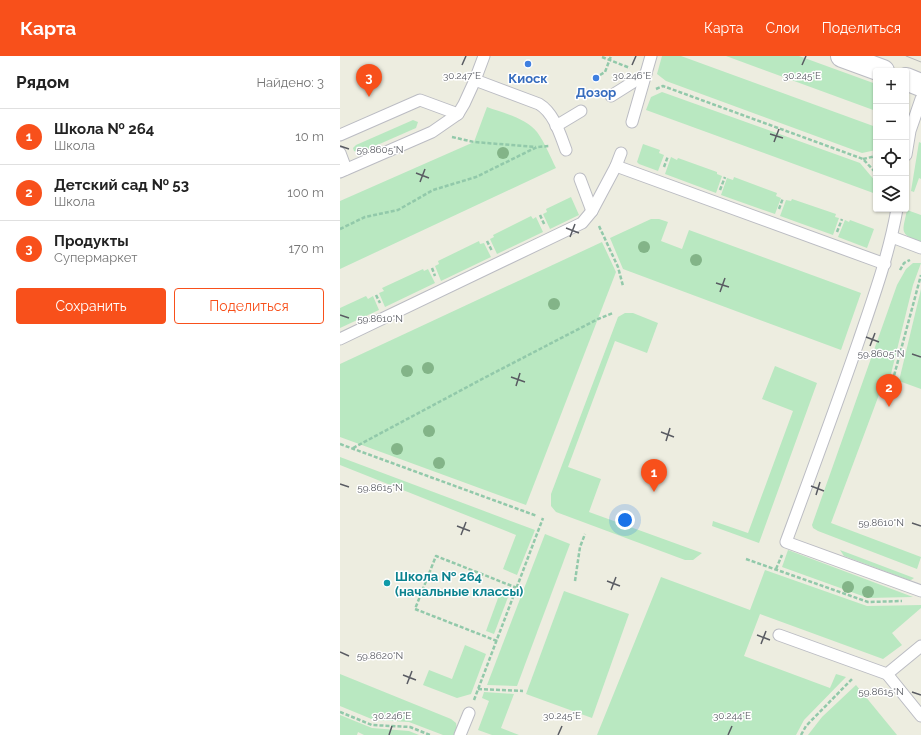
<!DOCTYPE html>
<html lang="ru">
<meta charset="utf-8">
<style>
:root{--surface:#fff;--page:#f6f6f6;--text:#222;--muted:#767676;--line:#e0e0e0;--accent:#f8501b}
body{margin:0;font-family:Raleway,sans-serif;background:var(--page);color:var(--text)}
.controls{position:absolute;right:12px;top:12px;display:grid;overflow:hidden;border-radius:4px;box-shadow:0 1px 3px #0004}
.controls button{width:36px;height:36px;display:grid;place-items:center;padding:0;border:0;border-bottom:1px solid var(--line);background:var(--surface);color:var(--text);font:20px sans-serif}
.you{position:absolute;left:285px;top:464px;width:14px;height:14px;margin:-10px;border:3px solid #fff;border-radius:50%;background:#1a73e8;box-shadow:0 0 0 6px #1a73e833}
.badge{display:grid;place-items:center;width:26px;height:26px;border-radius:50%;background:var(--accent);color:#fff;font-size:13px;font-weight:700}
.pin{position:absolute;translate:-50% -33px;filter:drop-shadow(0 1px 2px #0008)}
.pin::after{content:'';position:absolute;top:21px;width:14px;height:12px;background:inherit;clip-path:polygon(0 0,100% 0,50% 100%)}
.list{margin:0;padding:0;list-style:none}
h2{display:flex;justify-content:space-between;align-items:center;height:52px;margin:0;padding:0 16px;font-size:17px}
h2 small{font-size:13px;font-weight:400;color:var(--muted)}
.list li{display:grid;grid-template-columns:26px 1fr auto;gap:12px;align-items:center;box-sizing:border-box;height:56px;padding:0 16px;border-top:1px solid var(--line)}
.list b{display:block;font-size:15px;white-space:nowrap}
.list p{margin:0;font-size:13px;white-space:nowrap;color:var(--muted)}
.list em{font-size:13px;font-style:normal;color:var(--muted)}
.actions{display:flex;gap:8px;padding:12px 16px}
.actions a{flex:1;padding:9px 0;border:1px solid var(--accent);border-radius:4px;text-align:center;font-size:14px;color:var(--accent)}
.actions .main{background:var(--accent);color:#fff}
.icon{flex:none;width:22px;height:22px;fill:none;stroke:currentColor;stroke-width:2;stroke-linecap:round;stroke-linejoin:round}
.map{position:relative;flex:none;width:581px;height:679px;overflow:hidden}
header{display:flex;align-items:center;gap:24px;box-sizing:border-box;height:56px;padding:0 20px;background:var(--accent);color:#fff}
header strong{font-size:19px}
nav{display:flex;gap:22px;margin-inline-start:auto;font-size:14px}
main{display:flex}
aside{flex:1;background:var(--surface)}
.map>svg:first-child{display:block}
</style>
<header>
<strong>Карта</strong>
<nav><a>Карта</a><a>Слои</a><a>Поделиться</a></nav>
</header>
<main>
<aside>
<h2>Рядом<small>Найдено: 3</small></h2>
<ul class="list">
<li><span class="badge">1</span><div><b>Школа № 264</b><p>Школа</p></div><em>10 m</em></li>
<li><span class="badge">2</span><div><b>Детский сад № 53</b><p>Школа</p></div><em>100 m</em></li>
<li><span class="badge">3</span><div><b>Продукты</b><p>Супермаркет</p></div><em>170 m</em></li>
</ul>
<div class="actions"><a class="main">Сохранить</a><a>Поделиться</a></div>
</aside>
<div class="map">
<svg width="581" height="679" viewBox="0 0 581 679">
<rect width="100%" height="100%" fill="#edede0"/>
<g fill="#b9e8c1">
<path d="M322 0H341L536 71V94L522 97 326 25 317 18Z"/>
<path d="M386 0H459L536 28V55Z"/>
<path d="M322 36 520 107 536 126V138L306 54 311 41Z"/>
<path d="M147 51C163 57 186 62 197 76 205 87 210 100 216 112L0 213V145L134 86Z"/>
<path d="M73 64 78 66 76 72 19 97 14 95 13 92 16 89Z"/>
<path d="M579 86 581 87V123L579 122 574 136 571 135Z"/>
<path d="M303 88 320 94 319 97 324 99 318 115 299 108 297 106Z"/>
<path d="M331 101 337 104 338 102 377 116V118L382 120 376 137 325 118Z"/>
<path d="M394 121 437 137 436 140 441 142 435 158 381 139 387 122 393 124Z"/>
<path d="M231 141 239 159 210 173 203 158 207 156 206 153Z"/>
<path d="M452 143 496 158 495 161 499 162 493 179 440 160 446 144 451 145Z"/>
<path d="M567 154 581 159V186C558 178 563 175 567 154Z"/>
<path d="M191 160 193 163 196 161 203 176 157 198 150 183 154 181 153 179Z"/>
<path d="M311 163H319L328 166 321 185 342 193 349 174 521 237 501 294 283 213 270 182Z"/>
<path d="M505 164 509 166 510 164 534 173 527 192 498 181Z"/>
<path d="M139 185 140 188 144 187 151 201 101 225 95 210 99 208 98 205Z"/>
<path d="M262 186 276 216 186 449 0 381V308Z"/>
<path d="M573 207H581L573 229 550 322 546 323 543 328 491 467 581 501 577 513 478 475 473 472 472 469 557 229 566 213Z"/>
<path d="M83 213 84 215 88 213 95 227 45 251 39 237 44 235 42 232Z"/>
<path d="M581 233V333L559 325Z"/>
<path d="M26 240 28 243 33 240 39 254 0 272V252Z"/>
<path d="M285 257H293L318 267 307 297 275 285 228 411 261 423 249 456 362 497 353 504H345L216 456 211 450V438L278 261Z"/>
<path d="M435 310 477 327 419 487 372 470 373 465 408 477 453 355 422 343Z"/>
<path d="M0 401 195 474 177 519 163 513 176 479 0 409Z"/>
<path d="M205 478 230 488 177 630 147 629Z"/>
<path d="M448 494 573 541 528 542 442 511Z"/>
<path d="M500 494 574 522 571 524H569L504 500Z"/>
<path d="M425 514 527 550 581 549V552L552 577 562 589 543 603 420 558 404 600 490 632 496 618 506 621 464 664 456 679H257L321 521 410 554Z"/>
<path d="M161 534 170 536 154 578 146 575Z"/>
<path d="M224 535 289 558 252 662 186 638Z"/>
<path d="M125 589 146 598 131 638 117 642 83 629 89 614 112 623Z"/>
<path d="M0 618 111 663 116 667 117 673 114 679H103L69 666 34 664 0 650Z"/>
<path d="M516 629 557 679H468L482 661Z"/>
<path d="M144 636 174 638 161 672 179 679H152L138 674 149 645 142 642Z"/>
<path d="M0 659 32 672 69 675 79 679H24L18 676 17 679H0Z"/>
</g>
<g fill="none" stroke-linecap="round" stroke-linejoin="round">
<defs>
<g id="service">
<path d="M135 24 199 48C214 57 220 78 226 94"/>
<path d="M271 40 306 18"/>
<path d="M292 66 311 0"/>
<path d="M216 70 241 55"/>
<path d="M0 79 80 44 118 58"/>
<path d="M0 97 6 113"/>
<path d="M281 97 276 110 545 208"/>
<path d="M566 99 570 75 581 43"/>
<path d="M0 116 92 76 118 58 124 48 135 24 144 0"/>
<path d="M240 123 252 155"/>
<path d="M557 153C549 198 534 240 519 284 496 351 471 418 446 486L581 535"/>
<path d="M552 181 581 192"/>
<path d="M0 283 242 167 252 155 276 110"/>
<path d="M439 579 547 618 581 590"/>
<path d="M547 618 581 660"/>
<path d="M120 679 129 657"/>
</g>
<g id="tertiary">
<path d="M502 0 543 15"/>
<path d="M566 23 581 29"/>
</g>
</defs>
<use href="#service" stroke="#bbbcc3" stroke-width="13"/>
<use href="#tertiary" stroke="#bbbcc3" stroke-width="24"/>
<g stroke="#92c9aa" stroke-width="2.5" stroke-dasharray="4 2" stroke-linecap="butt">
<path d="M262 1 290 12"/>
<path d="M260 19 265 16 271 0"/>
<path d="M316 33 323 30 523 103 536 117"/>
<path d="M112 81 134 86 196 91"/>
<path d="M523 103 536 100"/>
<path d="M324 111 328 100"/>
<path d="M380 134 385 121"/>
<path d="M439 153 443 142"/>
<path d="M200 159 205 170"/>
<path d="M259 170 278 211 283 230"/>
<path d="M0 173 25 161 58 154 93 134 136 121 197 91 209 90"/>
<path d="M497 176 502 163"/>
<path d="M147 185 152 195"/>
<path d="M92 212 95 220"/>
<path d="M560 214 564 207 570 204"/>
<path d="M36 239 40 247"/>
<path d="M551 331 581 219"/>
<path d="M0 388 197 460"/>
<path d="M13 392 144 322 258 263 273 257"/>
<path d="M406 503 528 546 562 545"/>
<path d="M436 513 442 499"/>
<path d="M235 525 240 491 245 478"/>
<path d="M157 585 75 553 96 500 177 532"/>
<path d="M138 633 183 635"/>
<path d="M134 644 203 462"/>
<path d="M0 656 32 669 70 671 90 679"/>
<path d="M461 679 466 670 513 622"/>
</g>
<use href="#service" stroke="#fff" stroke-width="11"/>
<use href="#tertiary" stroke="#fff" stroke-width="22"/>
<path stroke="#b6b7b7" stroke-width="1" d="M566 0 581 6"/>
</g>
<g fill="#83b488">
<circle cx="163" cy="97" r="6"/>
<circle cx="304" cy="191" r="6"/>
<circle cx="356" cy="204" r="6"/>
<circle cx="214" cy="248" r="6"/>
<circle cx="88" cy="312" r="6"/>
<circle cx="67" cy="315" r="6"/>
<circle cx="89" cy="375" r="6"/>
<circle cx="57" cy="393" r="6"/>
<circle cx="99" cy="407" r="6"/>
<circle cx="508" cy="531" r="6"/>
<circle cx="528" cy="536" r="6"/>
</g>
<path fill="none" stroke="#595b62" stroke-width="1.5" d="M122 9 126 0M292 9 296 0M462 9 466 0M430 78 443 82M434 86 439 73M0 90 9 93M76 117 89 122M80 126 85 113M226 172 239 177M230 181 235 168M376 227 389 231M380 236 385 222M0 259 9 262M526 281 539 286M530 290 535 277M572 298 581 301M171 321 185 326M176 330 180 317M321 376 334 381M326 385 330 372M0 428 9 431M471 430 484 435M476 439 480 426M572 467 581 470M117 470 130 475M121 479 126 466M267 525 280 530M271 534 276 521M417 579 430 584M421 588 426 575M0 596 9 600M63 619 76 624M67 628 72 615M572 636 581 639M49 679 52 670M218 679 222 670M388 679 392 670"/>
<g fill="#3f7fe0" stroke="#fff" stroke-width="1.5">
<circle cx="188" cy="8" r="4"/>
<circle cx="256" cy="22" r="4"/>
</g>
<circle fill="#0f9aa8" stroke="#fff" stroke-width="1.5" cx="47" cy="527" r="4"/>
<g text-anchor="middle" dominant-baseline="central" stroke-width="3" stroke-linejoin="round" paint-order="stroke">
<g font-size="13" font-weight="bold" fill="#366cbe" stroke="#fff">
<text x="188" y="22">Киоск</text>
<text x="256" y="36">Дозор</text>
</g>
<g font-size="13" font-weight="bold" fill="#0d838f" stroke="#fff" text-anchor="start">
<text x="55" y="520">Школа № 264<tspan x="55" dy="15">(начальные классы)</tspan></text>
</g>
</g>
<g font-size="10" text-anchor="middle" fill="#595b62" stroke="#fff" stroke-width="3" stroke-linejoin="round" paint-order="stroke">
<text x="122" y="23">30.247°E</text>
<text x="292" y="23">30.246°E</text>
<text x="462" y="23">30.245°E</text>
<text x="40" y="97">59.8605°N</text>
<text x="40" y="266">59.8610°N</text>
<text x="541" y="301">59.8605°N</text>
<text x="40" y="435">59.8615°N</text>
<text x="541" y="470">59.8610°N</text>
<text x="40" y="603">59.8620°N</text>
<text x="541" y="639">59.8615°N</text>
<text x="52" y="663">30.246°E</text>
<text x="222" y="663">30.245°E</text>
<text x="392" y="663">30.244°E</text>
</g>
</svg>
<div class="controls">
<button>+</button>
<button>−</button>
<button><svg class="icon" aria-label="locate" viewBox="0 0 24 24"><circle cx="12" cy="12" r="6"/><path d="M12 2v4M12 18v4M2 12h4M18 12h4"/></svg></button>
<button><svg class="icon" aria-label="layers" viewBox="0 0 24 24"><path d="M12 4l9 5-9 5-9-5zM3 14l9 5 9-5"/></svg></button>
</div>
<div class="you"></div>
<div class="pin badge" style="left:314px;top:436px">1</div>
<div class="pin badge" style="left:549px;top:351px">2</div>
<div class="pin badge" style="left:29px;top:41px">3</div>
</div>
</main>
